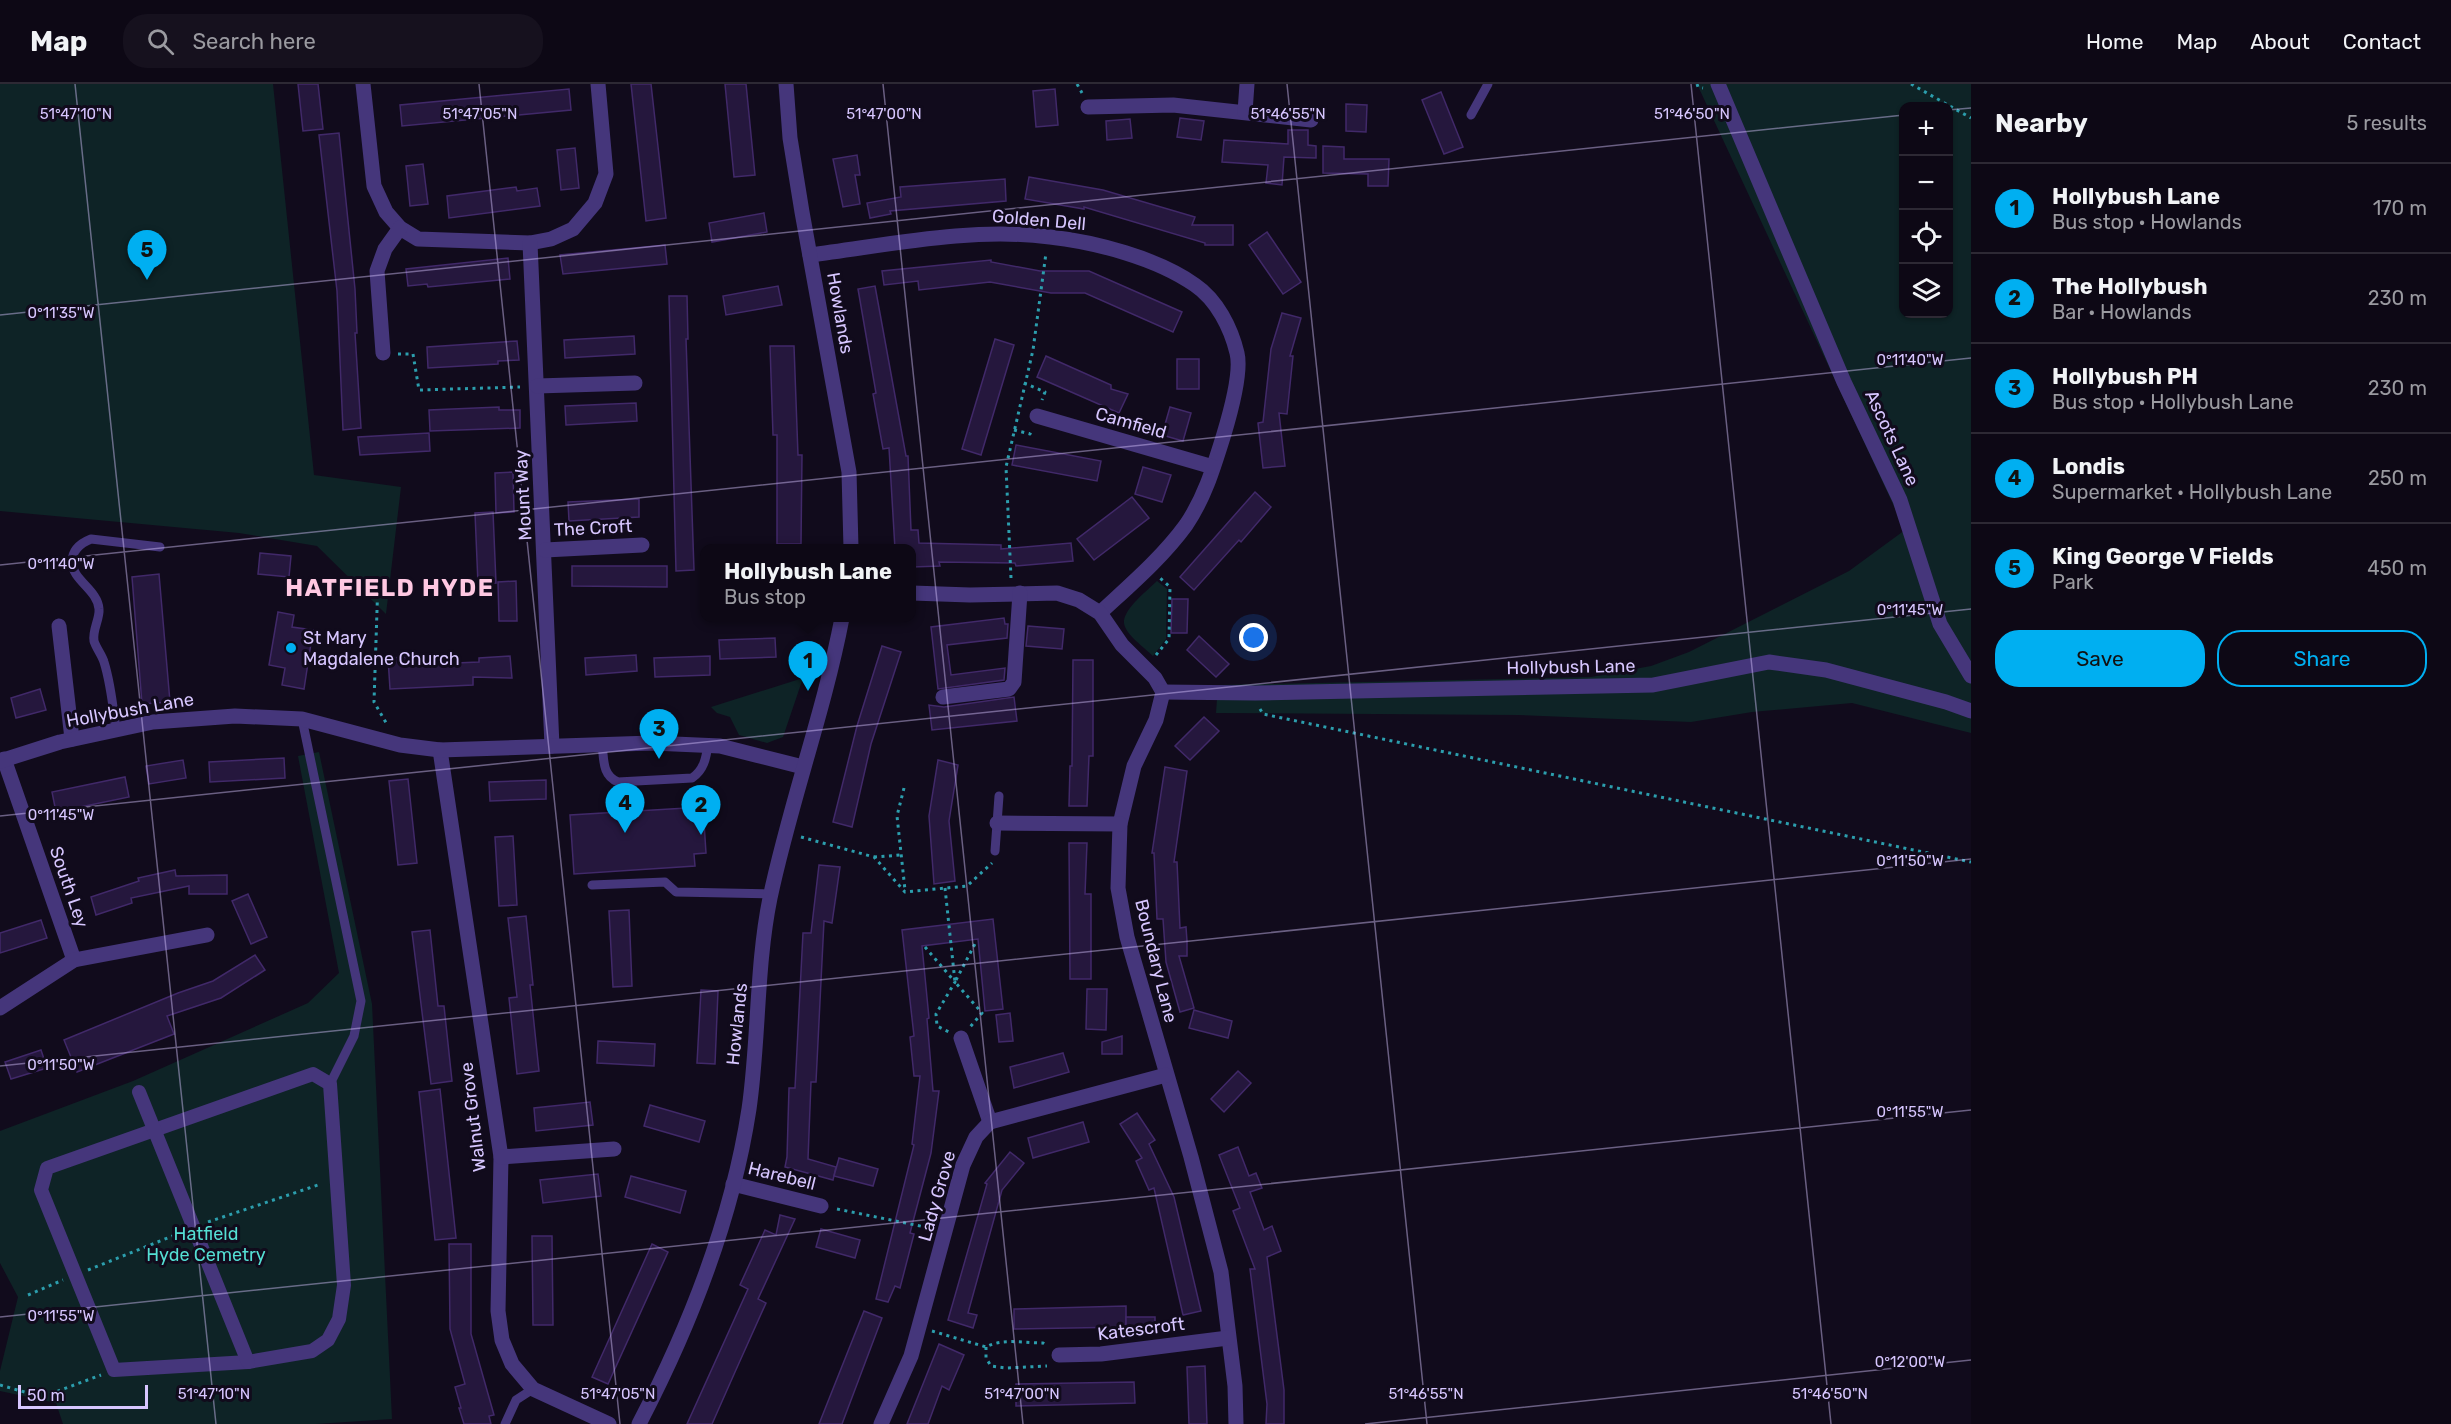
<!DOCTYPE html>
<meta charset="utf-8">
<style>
:root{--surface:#0d0815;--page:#16111e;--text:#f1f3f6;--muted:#9a9aa0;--line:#2d2934;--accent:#00aff1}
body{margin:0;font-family:Rubik,sans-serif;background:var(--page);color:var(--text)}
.controls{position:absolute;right:18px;top:18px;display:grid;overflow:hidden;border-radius:12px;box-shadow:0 2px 4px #0004}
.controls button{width:54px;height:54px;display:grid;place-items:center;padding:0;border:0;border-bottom:2px solid var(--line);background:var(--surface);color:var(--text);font:30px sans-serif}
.scale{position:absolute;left:18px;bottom:15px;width:130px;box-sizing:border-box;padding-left:6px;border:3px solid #d7c6ff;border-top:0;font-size:16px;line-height:21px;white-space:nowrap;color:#d7c6ff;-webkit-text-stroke:4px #110b1c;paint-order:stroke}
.you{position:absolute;left:1254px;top:554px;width:21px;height:21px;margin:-15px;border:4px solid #fff;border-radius:50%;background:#1a73e8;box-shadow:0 0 0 9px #1a73e833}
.badge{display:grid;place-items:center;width:39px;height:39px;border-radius:50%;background:var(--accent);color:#111;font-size:20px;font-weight:700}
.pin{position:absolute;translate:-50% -50px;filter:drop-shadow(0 2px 3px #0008)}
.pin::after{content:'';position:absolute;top:32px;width:21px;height:18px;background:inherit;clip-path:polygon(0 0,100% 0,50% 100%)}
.popup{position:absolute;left:700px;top:460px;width:216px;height:78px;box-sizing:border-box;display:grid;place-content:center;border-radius:12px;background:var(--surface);filter:drop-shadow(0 2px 4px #0005);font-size:20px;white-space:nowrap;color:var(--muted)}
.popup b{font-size:22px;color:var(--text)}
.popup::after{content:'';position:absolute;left:50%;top:100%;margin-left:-12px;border:12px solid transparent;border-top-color:var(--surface)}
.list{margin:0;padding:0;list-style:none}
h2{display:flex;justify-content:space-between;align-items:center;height:78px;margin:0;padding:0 24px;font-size:26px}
h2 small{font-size:20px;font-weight:400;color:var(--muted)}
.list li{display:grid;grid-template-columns:39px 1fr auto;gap:18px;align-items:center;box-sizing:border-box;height:90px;padding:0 24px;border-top:2px solid var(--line)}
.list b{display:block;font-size:22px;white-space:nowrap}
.list p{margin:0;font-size:20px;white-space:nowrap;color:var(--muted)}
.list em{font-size:20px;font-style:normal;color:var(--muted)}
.actions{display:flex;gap:12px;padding:18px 24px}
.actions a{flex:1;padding:14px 0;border:2px solid var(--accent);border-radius:24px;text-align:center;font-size:21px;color:var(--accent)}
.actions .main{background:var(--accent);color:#111}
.icon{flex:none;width:33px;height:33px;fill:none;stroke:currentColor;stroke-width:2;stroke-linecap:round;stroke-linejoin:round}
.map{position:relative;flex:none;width:1971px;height:1340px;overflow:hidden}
header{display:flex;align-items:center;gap:36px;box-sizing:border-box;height:84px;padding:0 30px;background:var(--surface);border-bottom:2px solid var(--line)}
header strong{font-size:28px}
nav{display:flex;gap:33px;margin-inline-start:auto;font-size:21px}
.search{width:420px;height:54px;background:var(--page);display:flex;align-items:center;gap:15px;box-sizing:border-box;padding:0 21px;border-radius:24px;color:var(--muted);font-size:22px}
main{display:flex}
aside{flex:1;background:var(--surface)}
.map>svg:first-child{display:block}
</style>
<header>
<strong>Map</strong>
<div class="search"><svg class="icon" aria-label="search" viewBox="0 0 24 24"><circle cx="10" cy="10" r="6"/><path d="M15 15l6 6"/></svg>Search here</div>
<nav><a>Home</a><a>Map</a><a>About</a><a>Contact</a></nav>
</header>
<main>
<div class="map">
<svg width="1971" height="1340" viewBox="0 0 1971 1340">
<rect width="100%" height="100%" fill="#110b1c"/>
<g fill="#0e2326" fill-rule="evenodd">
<path d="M0 0H273L314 391 401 403 386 530 317 462 239 449 0 427Z"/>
<path d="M1697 0H1971V649L1852 619 1752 628 1691 638 1517 631 1216 629 1218 601 1591 593 1651 582 1689 568 1849 487 1905 446ZM1904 22H1948V230H1904Z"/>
<path d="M1157 497 1167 505 1166 555 1153 572C1145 564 1125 550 1124 539 1123 525 1148 506 1157 497Z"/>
<path d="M803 594 783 653 767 659 739 651 730 633 717 629 711 623Z"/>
<path d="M319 668 372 920 392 1335 316 1340H63L56 1319 0 1307V1287L18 1213 0 1179V1047L133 997 308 919 339 889 298 672Z"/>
</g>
<g fill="#25173d" stroke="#412969" stroke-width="1.5">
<path d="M298 0H318L323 45 303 47Z"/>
<path d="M631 0H651L666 134 646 137Z"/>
<path d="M725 0H746L755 91 734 93Z"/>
<path d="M569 5 571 26 402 42 400 21Z"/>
<path d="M1055 5 1058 41 1036 43 1033 7Z"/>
<path d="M1441 8 1463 63 1444 70 1422 16Z"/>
<path d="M1346 20 1367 21 1366 48 1346 47Z"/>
<path d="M1180 34 1204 37 1201 56 1177 53Z"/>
<path d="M1130 35 1132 54 1107 56 1106 37Z"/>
<path d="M1288 46H1308V61L1316 62V74L1284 73 1282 101 1266 99 1268 81 1222 78 1224 56 1288 60Z"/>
<path d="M339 49 355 205 357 249H355L361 344 343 346 337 207 319 51Z"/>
<path d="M1323 62 1344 63V75H1389L1388 102H1368V90L1323 89Z"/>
<path d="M575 64 579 104 561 106 557 66Z"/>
<path d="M857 71 860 91H855L860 120 843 123 833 75Z"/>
<path d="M423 80 428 120 410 122 406 82Z"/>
<path d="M1029 93 1103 106 1195 133 1192 141H1233V161H1205V159L1084 123V125L1025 115Z"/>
<path d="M1005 95 1006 117 890 127 891 130 870 134 867 119 901 113 900 103Z"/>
<path d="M516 103 517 107 537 104 540 122 449 134 447 112Z"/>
<path d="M764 129 767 148 712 158 709 139Z"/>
<path d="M1267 148 1301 198 1283 210 1249 161Z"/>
<path d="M665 161 667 180 563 190 560 171Z"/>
<path d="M508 174 510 195 428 203 427 200 408 202 406 185Z"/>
<path d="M991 176V178L1040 187H1089L1182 228 1173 248 1085 209H1051L990 198 919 206 918 197 884 201 882 187Z"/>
<path d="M778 202 782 221 726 231 723 212Z"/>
<path d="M875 202 906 372H908L911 446H918L919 459 1001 461V465L1071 459 1073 477 1016 482 1015 479 939 478 940 482 912 483V465H895L889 364 883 365 873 310 876 309 858 205Z"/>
<path d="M669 212H687L688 255H686L694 486 676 487Z"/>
<path d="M1282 229 1301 234 1290 272H1293L1287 330 1279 329 1285 382 1263 384 1258 339 1263 338 1271 265Z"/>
<path d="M634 252 635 270 565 274 564 256Z"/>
<path d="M995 255 1014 261 981 371 962 365Z"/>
<path d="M517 257 519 276 498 277V280L428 284 427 263Z"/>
<path d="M770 262H794L798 371H802L801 460H777V351H773Z"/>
<path d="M1046 272 1111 301V305L1128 310 1119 329 1037 293Z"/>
<rect x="1177" y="275" width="22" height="30"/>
<path d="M636 319 637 337 566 341 565 322Z"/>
<path d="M499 323V326H520V344L430 347 429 326Z"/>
<path d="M1170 323 1191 329 1183 357 1162 351Z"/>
<path d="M429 349 430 367 360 371 358 353Z"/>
<path d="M1016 361 1101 377 1097 397 1012 381Z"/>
<path d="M1143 383 1171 391 1162 418 1135 410Z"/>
<path d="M513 388 514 428 496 429 495 389Z"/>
<path d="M1255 408 1271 423 1241 458 1239 456 1194 506 1180 493Z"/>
<path d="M1132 413 1149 434 1094 476 1077 455Z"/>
<path d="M639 415V433L569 437 568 418Z"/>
<path d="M493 428 496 499 478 500 475 429Z"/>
<path d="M260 469 291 472 289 493 258 490Z"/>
<path d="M572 482H667V503L572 502Z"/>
<path d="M159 490 170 618 142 620 132 493Z"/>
<path d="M516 497 517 537H499L498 498Z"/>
<path d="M1172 515H1188L1187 549H1171Z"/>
<path d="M278 528 294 531 292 543 313 546 304 605 282 601 285 584 269 581Z"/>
<path d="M1004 534 1005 540H1008L1007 554 947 561 951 591 1005 584 1004 596 938 605 931 543Z"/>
<path d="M1028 542 1064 545 1062 565 1026 562Z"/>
<path d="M1199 552 1229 580 1216 593 1187 566Z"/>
<path d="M775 554 776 573 720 575 719 556Z"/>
<path d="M882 562 901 568 871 660 852 743 833 738 857 642Z"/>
<path d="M636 571 637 587 586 591 585 574Z"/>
<path d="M510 572 512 594 473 593V601L390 605 388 574 408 573V581L479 578V574Z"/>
<path d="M710 572V591L655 593 654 574Z"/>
<path d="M1073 576H1093V672H1089L1087 722H1069L1070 682H1072Z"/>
<path d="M40 605 46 626 16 634 11 614Z"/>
<path d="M1014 613 1017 637 932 646 929 621 944 623Z"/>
<path d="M1204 633 1219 647 1190 676 1175 662Z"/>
<path d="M284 674 285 694 210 698 209 678Z"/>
<path d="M183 676 186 694 149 700 146 682Z"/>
<path d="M938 676 958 681 949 737 955 797 934 800 929 732Z"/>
<path d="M1165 683 1187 687 1174 778H1177L1180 844 1186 843 1187 857V872H1179L1194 924 1180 928 1166 878 1163 835H1157L1154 769H1152Z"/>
<path d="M125 693 129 713 56 728 52 708Z"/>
<path d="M408 695 417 779 398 781 389 697Z"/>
<path d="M546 696V715L490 717 489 698Z"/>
<path d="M703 723 706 769 694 770 695 782 574 790 570 731Z"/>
<path d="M513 752 517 821 499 822 495 753Z"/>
<path d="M1069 759H1087L1085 810H1091V895H1070Z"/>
<path d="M819 781 840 783 832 839 824 837 816 998H811L808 1075 836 1083 833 1096 785 1083 787 1073 789 1004H795L803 849H811Z"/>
<path d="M175 786 176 792 227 791V810H189V802L131 814 132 819 96 831 91 813 139 797 138 794Z"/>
<path d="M248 810 267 853 251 860 232 817Z"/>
<path d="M629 826 632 902 613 903 609 827Z"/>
<path d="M526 832 533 901H530L539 987 517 990 509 914 517 913 508 834Z"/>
<path d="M993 835 1003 925 985 927 978 855 922 862 929 934 927 935 933 1007H939L931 1069 910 1149 914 1150 900 1204 895 1202 888 1218 876 1215 914 1061 912 1060 920 992H914L910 953 914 952 902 846Z"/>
<path d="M41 836 47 854 0 869V849Z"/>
<path d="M430 846 438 922H444L452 997 431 1000 412 848Z"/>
<path d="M255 871 265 886 221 914 167 932 174 950 77 988 64 956 178 909 213 897Z"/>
<path d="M1087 905H1107L1106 946 1086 945Z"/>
<path d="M701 906 718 907 715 980 697 979Z"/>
<path d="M1194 926 1232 937 1228 954 1189 944Z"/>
<path d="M1010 929 1013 957 999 958 996 931Z"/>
<path d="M1122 952V970H1102V958Z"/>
<path d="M598 957 655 960 654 982 597 979Z"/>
<path d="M41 966 47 984 11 995 5 978Z"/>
<path d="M1063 969 1069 988 1014 1004 1010 983Z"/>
<path d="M1238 987 1251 999 1224 1028 1211 1015Z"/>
<path d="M440 1005 456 1154 435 1156 419 1008Z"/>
<path d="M590 1018 593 1041 536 1047 534 1024Z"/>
<path d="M650 1021 705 1037 699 1058 644 1042Z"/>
<path d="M1137 1029 1155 1056 1149 1060 1174 1113 1201 1227 1183 1231 1154 1104 1149 1106 1136 1077 1142 1074 1120 1040Z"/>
<path d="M1083 1038 1089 1058 1033 1074 1028 1054Z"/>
<path d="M1238 1063 1249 1092 1256 1089 1262 1104 1250 1108 1264 1146 1272 1142 1281 1167 1267 1173 1284 1306V1340H1266L1267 1320 1250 1185H1255L1233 1127 1240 1124 1219 1071Z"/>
<path d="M1010 1068 1024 1079 1002 1106 968 1229 977 1231 973 1244 948 1236 987 1100 985 1099Z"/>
<path d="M839 1074 878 1085 873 1102 834 1092Z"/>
<path d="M598 1090 601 1112 543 1119 540 1096Z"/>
<path d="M631 1092 686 1107 680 1129 625 1113Z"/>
<path d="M780 1131 795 1135 758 1215 766 1219 735 1288 712 1340H687L748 1205 740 1201 765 1146 776 1151Z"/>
<path d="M821 1145 860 1156 855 1174 816 1163Z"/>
<path d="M532 1152H552L553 1241H533Z"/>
<path d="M449 1160H471V1250L494 1331 489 1332 491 1340H464L459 1324H461L455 1303 465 1300 450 1245Z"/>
<path d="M652 1160 668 1168 608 1300 592 1293Z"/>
<path d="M1126 1222V1243L1014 1245V1225Z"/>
<path d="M864 1227 882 1234 842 1340H819Z"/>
<path d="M1126 1233H1155V1246L1126 1247Z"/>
<path d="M939 1260 964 1271 949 1306 942 1302 928 1340H907Z"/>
<path d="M1205 1282 1207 1340H1189L1187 1283Z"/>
<path d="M1134 1298 1135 1319 1016 1322V1300Z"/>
</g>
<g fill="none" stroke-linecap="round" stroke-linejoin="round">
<g stroke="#2c9ead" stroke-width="3" stroke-dasharray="3 4.5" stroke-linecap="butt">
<path d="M1077 0 1082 9"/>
<path d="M1697 0 1698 3 1703 4"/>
<path d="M1911 0 1971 34"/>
<path d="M398 270H413L419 306 520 303"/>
<path d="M1024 299 1045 308 1042 316"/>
<path d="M1014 346 1030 350 1032 345"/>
<path d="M1011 494 1006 383 1033 266 1046 169"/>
<path d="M378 496 374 618 388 642"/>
<path d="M1156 571 1169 555 1170 503 1160 494"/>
<path d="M1260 625 1263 630 1971 778"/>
<path d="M904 704 897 732 905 806"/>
<path d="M801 753 874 773 905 808 967 802 992 779"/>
<path d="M874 773 901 771"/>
<path d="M945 804 955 898 982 929 970 943"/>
<path d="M925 863 955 898 936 930 937 942 949 948"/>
<path d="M956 896 976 858"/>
<path d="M837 1125 930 1144"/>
<path d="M208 1138 321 1100"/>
<path d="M88 1186 180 1149"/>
<path d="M28 1211 63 1196"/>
<path d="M932 1247 986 1263C1002 1254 1025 1259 1043 1259L1047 1262"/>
<path d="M986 1263V1274L991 1282 1006 1284 1047 1282"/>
<path d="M0 1301 42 1313 101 1291"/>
</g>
<g stroke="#45367b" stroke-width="9">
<path d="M1471 31 1488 0"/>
<path d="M302 635 361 917 354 952 330 1000"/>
<path d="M116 646C113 623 111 600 104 578 102 571 96 564 94 557 92 546 100 535 99 525 98 506 72 496 72 478 72 466 81 459 91 455L160 463"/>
<path d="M602 660C604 675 602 692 618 698L692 694C704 686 706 674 708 661"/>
<path d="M995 767 999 712"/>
<path d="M592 801 665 798 676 808 771 810"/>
<path d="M505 1340 516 1316 533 1305"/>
</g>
<g stroke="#45367b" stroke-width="14">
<path d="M313 990 330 1000 344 1201 339 1235 328 1256 312 1267 248 1278 114 1286 41 1106 47 1084Z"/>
<path d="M139 1008 248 1278"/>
</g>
<g stroke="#45367b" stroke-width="15">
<path d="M363 0 374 102 386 128 400 144 418 155 530 159 551 155 573 145 595 119 606 90 598 0"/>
<path d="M1718 0 1844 298 1900 416 1940 540 1971 592"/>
<path d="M1088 23 1173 21 1311 36"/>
<path d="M1245 28 1247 0"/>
<path d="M530 159 552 662"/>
<path d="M810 171C889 161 970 143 1050 153 1095 158 1157 174 1195 201 1217 216 1231 244 1237 269 1242 289 1230 330 1224 350 1214 382 1205 413 1186 441 1162 474 1129 502 1100 529"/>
<path d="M383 269 377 187 385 165 400 144"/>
<path d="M537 302 635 299"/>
<path d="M1037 332 1213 383"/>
<path d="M545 466 642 461"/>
<path d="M912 509 970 511 1057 509 1079 516 1100 529 1122 561 1155 594 1163 608 1156 636 1134 682 1120 740 1118 804 1127 853 1191 1073 1221 1188 1235 1302 1236 1340"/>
<path d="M59 542 72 655"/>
<path d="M1163 608 1255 609 1653 601 1769 578 1826 586 1946 618 1971 627"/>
<path d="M943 613 1009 605 1014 598 1020 509"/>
<path d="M440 666 501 1073 498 1227 502 1256 512 1280 533 1305 609 1340"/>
<path d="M4 675 74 876"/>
<path d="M997 739 1120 740"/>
<path d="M0 924 74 876 207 851"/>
<path d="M961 954 990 1038"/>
<path d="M501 1073 614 1065"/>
<path d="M733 1100 821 1122"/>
<path d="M1059 1271 1101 1270 1228 1254"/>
<path d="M881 1340 911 1272 963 1081 976 1053 990 1038 1166 991"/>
</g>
<g stroke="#45367b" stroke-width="15">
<path d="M786 0 790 54 802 128 849 388 851 464"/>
<path d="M0 677 60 658 153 638 235 632 302 635 400 661 440 666 652 659 720 662 803 683"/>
<path d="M639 1340C690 1242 732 1136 749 1025 759 956 756 883 770 814 790 719 824 628 842 534"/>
</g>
</g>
<path fill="none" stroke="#d7c6ff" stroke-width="1.5" stroke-opacity="0.45" d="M75 0 216 1340M479 0 620 1340M883 0 1023 1340M1287 0 1427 1340M1691 0 1831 1340M1948 26 1971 24M0 231 1904 31M0 481 1971 274M0 732 1971 525M0 982 1971 775M0 1233 1971 1026M1365 1340 1971 1276"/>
<circle fill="#00aff1" stroke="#110b1c" stroke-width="2" cx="291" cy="564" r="6"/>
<g text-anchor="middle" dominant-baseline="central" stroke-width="6" stroke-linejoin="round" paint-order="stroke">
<g font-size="18" fill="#d7c6ff" stroke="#110b1c">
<text transform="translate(1039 136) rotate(5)">Golden Dell</text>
<text transform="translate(840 229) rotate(80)">Howlands</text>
<text transform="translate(1131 339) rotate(16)">Camfield</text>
<text transform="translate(1892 354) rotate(65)">Ascots Lane</text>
<text transform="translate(523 411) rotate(-93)">Mount Way</text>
<text transform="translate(593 444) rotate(-3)">The Croft</text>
<text transform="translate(1571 583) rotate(-1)">Hollybush Lane</text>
<text transform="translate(130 626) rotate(-10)">Hollybush Lane</text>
<text transform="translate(69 803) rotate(71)">South Ley</text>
<text transform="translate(1156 877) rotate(76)">Boundary Lane</text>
<text transform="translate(737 940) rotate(-84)">Howlands</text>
<text transform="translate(473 1033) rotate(-97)">Walnut Grove</text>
<text transform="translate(782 1092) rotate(14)">Harebell</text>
<text transform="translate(937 1112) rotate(-74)">Lady Grove</text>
<text transform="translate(1141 1245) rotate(-7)">Katescroft</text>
</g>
<g font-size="18" fill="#d7c6ff" stroke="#110b1c" text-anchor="start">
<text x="303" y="554">St Mary<tspan x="303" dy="21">Magdalene Church</tspan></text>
</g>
<g font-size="18" fill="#54ded3" stroke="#110b1c">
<text x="206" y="1150">Hatfield<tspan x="206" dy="21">Hyde Cemetry</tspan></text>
</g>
<g font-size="24" font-weight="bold" letter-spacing="1.5" fill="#ffc8e2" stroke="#110b1c">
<text x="390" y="504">HATFIELD HYDE</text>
</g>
</g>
<g font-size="15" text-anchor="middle" fill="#d7c6ff" stroke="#110b1c" stroke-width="6" stroke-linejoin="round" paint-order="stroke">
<text x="76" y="35">51°47'10"N</text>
<text x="480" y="35">51°47'05"N</text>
<text x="884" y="35">51°47'00"N</text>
<text x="1288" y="35">51°46'55"N</text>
<text x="1692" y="35">51°46'50"N</text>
<text x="61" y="234">0°11'35"W</text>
<text x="1910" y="281">0°11'40"W</text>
<text x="61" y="485">0°11'40"W</text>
<text x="1910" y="531">0°11'45"W</text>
<text x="61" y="736">0°11'45"W</text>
<text x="1910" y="782">0°11'50"W</text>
<text x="61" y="986">0°11'50"W</text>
<text x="1910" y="1033">0°11'55"W</text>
<text x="61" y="1237">0°11'55"W</text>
<text x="1910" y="1283">0°12'00"W</text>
<text x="214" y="1315">51°47'10"N</text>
<text x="618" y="1315">51°47'05"N</text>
<text x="1022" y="1315">51°47'00"N</text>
<text x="1426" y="1315">51°46'55"N</text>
<text x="1830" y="1315">51°46'50"N</text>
</g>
</svg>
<div class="controls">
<button>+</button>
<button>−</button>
<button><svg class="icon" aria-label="locate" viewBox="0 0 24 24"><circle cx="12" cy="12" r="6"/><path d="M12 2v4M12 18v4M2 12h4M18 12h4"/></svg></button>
<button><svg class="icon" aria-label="layers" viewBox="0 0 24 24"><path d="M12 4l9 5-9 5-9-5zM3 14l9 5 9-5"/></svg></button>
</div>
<div class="scale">50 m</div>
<div class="you"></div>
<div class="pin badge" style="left:808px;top:607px">1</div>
<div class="popup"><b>Hollybush Lane</b>Bus stop</div>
<div class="pin badge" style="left:701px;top:751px">2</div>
<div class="pin badge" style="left:659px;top:675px">3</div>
<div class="pin badge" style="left:625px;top:749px">4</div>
<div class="pin badge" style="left:147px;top:196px">5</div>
</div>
<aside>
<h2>Nearby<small>5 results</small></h2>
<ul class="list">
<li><span class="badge">1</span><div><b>Hollybush Lane</b><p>Bus stop · Howlands</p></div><em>170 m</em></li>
<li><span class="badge">2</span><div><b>The Hollybush</b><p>Bar · Howlands</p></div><em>230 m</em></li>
<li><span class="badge">3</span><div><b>Hollybush PH</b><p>Bus stop · Hollybush Lane</p></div><em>230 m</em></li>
<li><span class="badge">4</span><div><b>Londis</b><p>Supermarket · Hollybush Lane</p></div><em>250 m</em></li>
<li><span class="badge">5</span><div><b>King George V Fields</b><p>Park</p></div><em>450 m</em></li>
</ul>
<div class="actions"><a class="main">Save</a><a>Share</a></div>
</aside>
</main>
